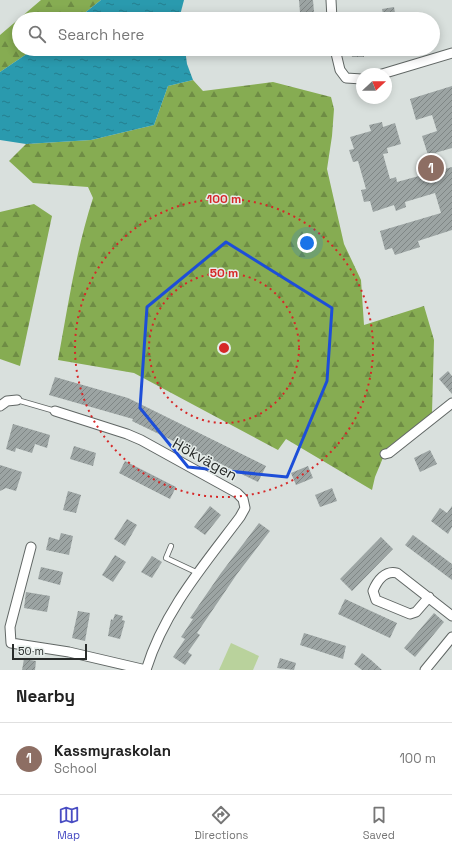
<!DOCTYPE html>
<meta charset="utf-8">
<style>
:root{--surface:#fff;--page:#f6f6f6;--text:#222;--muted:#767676;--line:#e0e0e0;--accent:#494dc3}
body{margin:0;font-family:"Space Grotesk",sans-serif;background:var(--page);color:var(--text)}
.compass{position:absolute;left:356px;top:68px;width:36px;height:36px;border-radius:50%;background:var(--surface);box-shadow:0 2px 10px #0003;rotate:68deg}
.scale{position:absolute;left:12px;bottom:10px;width:75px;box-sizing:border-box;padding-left:4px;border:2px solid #292c2b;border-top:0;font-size:11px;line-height:14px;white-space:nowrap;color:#292c2b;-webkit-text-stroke:3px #e6edea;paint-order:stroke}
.you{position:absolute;left:307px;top:243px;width:14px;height:14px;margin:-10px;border:3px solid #fff;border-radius:50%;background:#1a73e8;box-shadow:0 0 0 6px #1a73e833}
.badge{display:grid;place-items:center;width:26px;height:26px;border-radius:50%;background:var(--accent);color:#fff;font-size:13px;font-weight:700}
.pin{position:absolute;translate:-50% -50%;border:2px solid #fff;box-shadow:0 1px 4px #0006}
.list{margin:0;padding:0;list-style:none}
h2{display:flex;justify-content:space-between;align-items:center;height:52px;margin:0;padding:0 16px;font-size:17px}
h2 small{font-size:13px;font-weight:400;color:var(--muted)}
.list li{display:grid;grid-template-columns:26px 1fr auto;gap:12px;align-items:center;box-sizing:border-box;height:72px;padding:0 16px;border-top:1px solid var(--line)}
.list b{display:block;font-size:15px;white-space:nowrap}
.list p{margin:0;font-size:13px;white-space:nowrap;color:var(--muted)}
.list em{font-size:13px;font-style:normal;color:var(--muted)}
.icon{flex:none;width:22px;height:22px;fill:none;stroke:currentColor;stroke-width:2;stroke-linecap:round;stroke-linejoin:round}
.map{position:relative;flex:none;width:452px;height:670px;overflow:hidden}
.search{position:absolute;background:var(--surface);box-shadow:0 2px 10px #0003;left:12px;right:12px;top:12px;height:44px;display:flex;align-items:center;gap:10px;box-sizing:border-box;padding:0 14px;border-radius:22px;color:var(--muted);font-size:15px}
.sheet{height:124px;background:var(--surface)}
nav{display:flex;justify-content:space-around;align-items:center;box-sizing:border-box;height:56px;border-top:1px solid var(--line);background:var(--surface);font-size:11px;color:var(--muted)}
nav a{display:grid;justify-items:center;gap:2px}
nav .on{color:var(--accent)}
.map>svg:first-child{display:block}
</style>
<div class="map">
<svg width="452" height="670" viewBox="0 0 452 670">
<defs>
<pattern id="forest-firs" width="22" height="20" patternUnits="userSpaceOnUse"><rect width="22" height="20" fill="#86ac52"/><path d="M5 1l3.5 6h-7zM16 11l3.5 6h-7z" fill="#6e8c44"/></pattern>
<pattern id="water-ripples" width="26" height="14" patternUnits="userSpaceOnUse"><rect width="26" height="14" fill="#2a9aae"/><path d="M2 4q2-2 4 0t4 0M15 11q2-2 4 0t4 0" fill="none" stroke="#247e8e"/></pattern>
<pattern id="building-hatch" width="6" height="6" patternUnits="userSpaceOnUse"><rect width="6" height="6" fill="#9ca4a3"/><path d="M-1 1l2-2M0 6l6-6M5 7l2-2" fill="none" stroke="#7f8685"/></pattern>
</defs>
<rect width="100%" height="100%" fill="#d9e0dd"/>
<g fill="url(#forest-firs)">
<path d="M41 0H101L77 19H19V49H34L0 72V35Z"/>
<path d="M193 80 203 91 273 82 331 97 334 109 332 136 327 169 344 244 361 280 364 325 424 306 434 340 432 413 387 448 375 477 372 490 286 439 278 450 134 373 58 360C68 306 76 250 93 198L88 187 33 183 9 161 26 144 91 140 154 125 168 86Z"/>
<path d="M34 204 52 216 20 366 0 359V212Z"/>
</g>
<path fill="#b9d29c" d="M231 643 259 656 253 670H219Z"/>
<g fill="url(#water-ripples)">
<path d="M101 0H184L179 19H77Z"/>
<path d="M34 49H185L187 64 193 80 168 86 154 125 91 140 26 144 0 140V72Z"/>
</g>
<g fill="url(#building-hatch)">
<path d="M299 0H313L314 12 300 13Z"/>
<path d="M394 7 396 19H384L382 9Z"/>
<path d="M351 49H363L364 57H352Z"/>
<path d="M452 86V148L428 155 422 136 437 131 432 115 416 120 410 99Z"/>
<path d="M382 122 383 127 395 123 401 144 387 148 388 153 383 154 390 179 396 177 397 182 452 167V230L418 241 420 247 395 255 392 248 385 250 380 231 441 213 435 193 405 202 406 207 396 211 394 205 373 212 370 201 364 202 361 190 366 189 358 161 353 162 349 150 354 149 350 137 371 131 369 125Z"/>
<path d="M448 371 452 376V394L439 379Z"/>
<path d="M55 377 128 398 266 466 258 482 132 421 133 419 49 395Z"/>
<path d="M13 424 50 435 47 448 35 444 32 453 16 448 15 452 6 449Z"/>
<path d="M74 446 96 453 93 466 70 459Z"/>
<path d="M430 450 437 464 420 472 414 458Z"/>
<path d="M125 461 176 487 170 499 119 473Z"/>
<path d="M0 465 22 472 16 491 6 488 0 491Z"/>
<path d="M308 466 313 478 296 485 291 473Z"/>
<path d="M332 488 337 501 320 507 315 495Z"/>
<path d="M68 491 81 495 76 513 63 510Z"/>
<path d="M210 506 221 515 205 535 194 527Z"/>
<path d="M452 506V527L448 534 431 521 440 508 447 513Z"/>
<path d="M127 519 137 525 125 546 114 539Z"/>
<path d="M259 523 270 531 237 574 197 633 200 635 188 652 192 655 185 665 173 657 185 639 181 637 193 619 190 618 221 573Z"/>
<path d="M61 533 73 536 69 555 46 550 49 537 59 540Z"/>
<path d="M413 535 452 564V580L405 545Z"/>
<path d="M381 537 393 549 352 591 340 579Z"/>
<path d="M115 555 126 562 113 582 102 575Z"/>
<path d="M152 556 162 562 152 578 141 572Z"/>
<path d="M41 567 63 572 60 585 38 579Z"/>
<path d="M26 592 50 596 47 612 24 608Z"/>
<path d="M345 599 397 623 390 638 338 614Z"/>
<path d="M78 611 90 613 85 641 72 638Z"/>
<path d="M434 613 444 622 415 657 404 648Z"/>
<path d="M115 614 123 616 122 620 125 621 120 639 108 636 111 619 113 620Z"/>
<path d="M304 633 346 646 343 659 300 645Z"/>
<path d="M362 653 371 660 382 670H362L354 664Z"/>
<path d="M280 658 296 663 294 670 277 668Z"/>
<path d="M24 659 36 661 35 670H22Z"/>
</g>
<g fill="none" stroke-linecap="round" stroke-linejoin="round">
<defs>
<g id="lane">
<path d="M17 400 55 411"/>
<path d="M171 546 166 558 198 573"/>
</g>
<g id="street">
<path d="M331 0 332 19"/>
<path d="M335 49 340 70 346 78 362 79"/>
<path d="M382 74 452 53"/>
<path d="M0 406 7 401 17 400"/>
<path d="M55 411 127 434 141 440 237 493 243 499 245 508 240 517C204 565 164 611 146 670"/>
<path d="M385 454 389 453 452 403"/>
<path d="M31 547 10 627 11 643 69 652 146 670"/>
<path d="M429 597 416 612 410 614 376 600 373 591C377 581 385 570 397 573L452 616"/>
<path d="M425 670 452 637"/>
</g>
</defs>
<use href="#lane" stroke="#616765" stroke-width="6"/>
<use href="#street" stroke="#616765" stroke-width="11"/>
<use href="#lane" stroke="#fff" stroke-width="4.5"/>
<use href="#street" stroke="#fff" stroke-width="9"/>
</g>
<path fill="none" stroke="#1d4ed8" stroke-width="3" stroke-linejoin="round" d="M226 242 332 308 327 381 287 477 188 467 140 408 147 307Z"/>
<g fill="none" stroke="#d62828" stroke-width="2" stroke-dasharray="2 4">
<circle cx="224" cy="348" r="75"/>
<circle cx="224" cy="348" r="149"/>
</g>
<g text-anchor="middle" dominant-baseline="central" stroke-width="3" stroke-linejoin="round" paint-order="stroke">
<g font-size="15" fill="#292c2b" stroke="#e6edea">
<text transform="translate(205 459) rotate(29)">Hökvägen</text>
</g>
</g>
<circle cx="224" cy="348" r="6" fill="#d62828" stroke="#e6edea" stroke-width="2"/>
<g font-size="12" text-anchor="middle" font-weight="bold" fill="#d62828" stroke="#e6edea" stroke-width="3" stroke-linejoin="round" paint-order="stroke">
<text x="224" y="203">100 m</text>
<text x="224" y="277">50 m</text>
</g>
</svg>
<svg class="compass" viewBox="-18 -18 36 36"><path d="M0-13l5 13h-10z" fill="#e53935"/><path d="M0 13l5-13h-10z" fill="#767676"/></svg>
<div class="scale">50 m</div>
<div class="you"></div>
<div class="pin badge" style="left:431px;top:168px;background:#8d6e63">1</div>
<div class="search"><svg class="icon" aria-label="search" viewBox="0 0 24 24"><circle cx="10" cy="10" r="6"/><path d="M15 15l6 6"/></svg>Search here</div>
</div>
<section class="sheet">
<h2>Nearby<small></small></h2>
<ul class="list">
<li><span class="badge" style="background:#8d6e63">1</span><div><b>Kassmyraskolan</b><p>School</p></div><em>100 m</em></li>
</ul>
</section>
<nav>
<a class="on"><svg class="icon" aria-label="map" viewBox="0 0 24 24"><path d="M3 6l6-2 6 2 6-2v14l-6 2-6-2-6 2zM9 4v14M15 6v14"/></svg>Map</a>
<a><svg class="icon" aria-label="directions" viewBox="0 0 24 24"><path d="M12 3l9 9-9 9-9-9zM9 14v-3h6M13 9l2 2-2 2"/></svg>Directions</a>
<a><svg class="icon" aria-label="saved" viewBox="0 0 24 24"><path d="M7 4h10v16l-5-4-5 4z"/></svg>Saved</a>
</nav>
